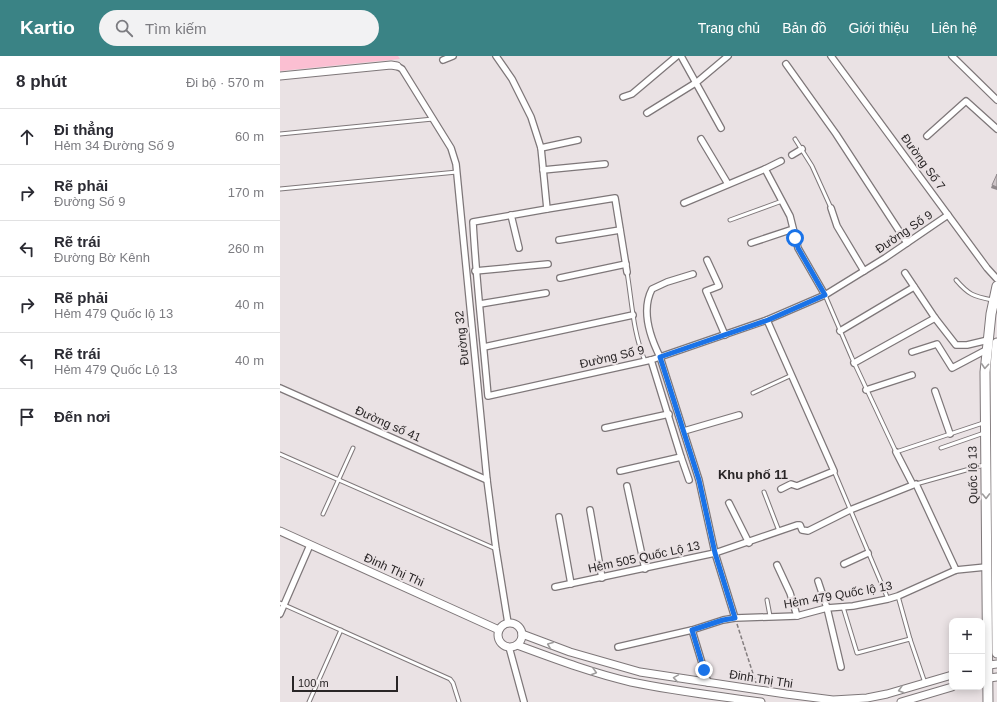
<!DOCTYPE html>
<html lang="vi">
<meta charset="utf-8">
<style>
:root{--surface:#fff;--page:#f2f2f3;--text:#2b2b33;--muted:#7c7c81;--line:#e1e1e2;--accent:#3a8385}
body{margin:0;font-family:Helvetica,sans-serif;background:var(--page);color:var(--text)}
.controls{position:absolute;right:12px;bottom:12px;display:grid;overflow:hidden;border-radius:8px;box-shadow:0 2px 10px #0003}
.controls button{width:36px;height:36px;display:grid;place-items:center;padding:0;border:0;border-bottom:1px solid var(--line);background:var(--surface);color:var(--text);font:20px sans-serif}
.scale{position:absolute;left:12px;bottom:10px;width:106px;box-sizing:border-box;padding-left:4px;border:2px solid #292526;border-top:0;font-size:11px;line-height:14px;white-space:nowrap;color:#292526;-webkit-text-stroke:3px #eae2e4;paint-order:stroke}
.stop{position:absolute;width:12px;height:12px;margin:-9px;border:3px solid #1a73e8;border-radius:50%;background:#fff}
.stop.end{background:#1a73e8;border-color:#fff;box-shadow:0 1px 4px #0008}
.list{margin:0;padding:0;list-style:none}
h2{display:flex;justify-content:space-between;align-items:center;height:52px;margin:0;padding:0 16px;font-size:17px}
h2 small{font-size:13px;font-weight:400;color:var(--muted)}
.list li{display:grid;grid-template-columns:26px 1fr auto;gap:12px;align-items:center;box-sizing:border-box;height:56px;padding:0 16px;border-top:1px solid var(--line)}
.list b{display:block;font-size:15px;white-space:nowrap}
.list p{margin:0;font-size:13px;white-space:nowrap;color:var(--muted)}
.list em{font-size:13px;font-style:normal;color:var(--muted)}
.icon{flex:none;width:22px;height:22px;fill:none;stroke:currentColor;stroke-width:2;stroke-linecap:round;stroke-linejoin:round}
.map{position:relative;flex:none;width:717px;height:646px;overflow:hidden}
header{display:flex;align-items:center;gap:24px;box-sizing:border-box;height:56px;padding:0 20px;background:var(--accent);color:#fff}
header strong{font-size:19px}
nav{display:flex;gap:22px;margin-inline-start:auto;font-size:14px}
.search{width:280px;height:36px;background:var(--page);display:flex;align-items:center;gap:10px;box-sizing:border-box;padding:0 14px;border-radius:22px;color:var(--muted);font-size:15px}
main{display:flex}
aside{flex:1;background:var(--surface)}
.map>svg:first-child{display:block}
</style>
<header>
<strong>Kartio</strong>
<div class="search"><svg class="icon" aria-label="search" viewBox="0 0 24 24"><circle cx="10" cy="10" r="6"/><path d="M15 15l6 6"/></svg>Tìm kiếm</div>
<nav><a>Trang chủ</a><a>Bản đồ</a><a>Giới thiệu</a><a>Liên hệ</a></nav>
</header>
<main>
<aside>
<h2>8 phút<small>Đi bộ · 570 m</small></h2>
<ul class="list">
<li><svg class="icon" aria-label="ahead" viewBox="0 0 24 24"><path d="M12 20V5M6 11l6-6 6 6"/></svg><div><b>Đi thẳng</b><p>Hẻm 34 Đường Số 9</p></div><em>60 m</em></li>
<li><svg class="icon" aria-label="right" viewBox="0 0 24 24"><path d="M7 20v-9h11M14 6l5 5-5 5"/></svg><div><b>Rẽ phải</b><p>Đường Số 9</p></div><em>170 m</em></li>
<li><svg class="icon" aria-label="left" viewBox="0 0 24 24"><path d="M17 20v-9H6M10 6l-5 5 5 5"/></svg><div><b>Rẽ trái</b><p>Đường Bờ Kênh</p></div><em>260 m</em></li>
<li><svg class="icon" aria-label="right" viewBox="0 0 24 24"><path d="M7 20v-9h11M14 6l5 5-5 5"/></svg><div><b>Rẽ phải</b><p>Hẻm 479 Quốc lộ 13</p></div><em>40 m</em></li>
<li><svg class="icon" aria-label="left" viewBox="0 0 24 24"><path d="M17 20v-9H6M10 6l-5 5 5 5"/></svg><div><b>Rẽ trái</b><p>Hẻm 479 Quốc Lộ 13</p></div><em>40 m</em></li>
<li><svg class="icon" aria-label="arrive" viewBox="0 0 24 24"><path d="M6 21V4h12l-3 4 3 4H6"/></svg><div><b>Đến nơi</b></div></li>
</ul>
</aside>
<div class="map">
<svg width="717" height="646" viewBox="0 0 717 646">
<rect width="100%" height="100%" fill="#eae2e4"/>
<path fill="#fbbfd2" d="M0 0H118L120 3 0 15Z"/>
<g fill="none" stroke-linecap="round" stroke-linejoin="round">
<defs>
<g id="service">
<path d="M0 78 153 63"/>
<path d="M515 83 532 110 551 152"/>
<path d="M0 133 177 116"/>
<path d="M450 164 502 145"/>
<path d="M347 216C352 246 353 277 365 305"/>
<path d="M676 224C689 239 693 240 712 244"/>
<path d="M545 239 572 302 616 396 703 367"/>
<path d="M473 337 512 319"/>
<path d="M661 392 704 377"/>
<path d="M0 398 216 493"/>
<path d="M554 415 608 543"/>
<path d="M636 428 704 409"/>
<path d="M484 436 499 475"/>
<path d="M43 458 73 392"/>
<path d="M487 544 490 560"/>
<path d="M0 547 170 623 173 627 179 646"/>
<path d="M563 551 577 597 630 583 618 540"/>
<path d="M630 583 645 627"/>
<path d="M29 646 61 574"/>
</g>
<g id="minor">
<path d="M216 0 232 23 251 61 261 92 267 153"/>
<path d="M401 0 441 72"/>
<path d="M551 0 707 212 717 223"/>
<path d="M672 0 717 44"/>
<path d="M163 4 173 0"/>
<path d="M506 8 556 78 627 187"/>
<path d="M117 10 122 13 171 92 176 108 207 424 216 493 228 567"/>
<path d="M343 41 352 38 397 0"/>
<path d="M367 57 417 26 448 0"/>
<path d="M647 80 686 45 717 73"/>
<path d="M421 83 448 128"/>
<path d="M261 92 298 84"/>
<path d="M512 99 522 93"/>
<path d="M485 113 510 160 518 192 545 239"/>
<path d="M263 114 325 108"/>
<path d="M404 147 485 113 501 105"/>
<path d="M551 152 557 170 584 215"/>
<path d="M231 159 239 192"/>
<path d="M279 184 340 174"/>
<path d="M471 187 513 173"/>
<path d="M427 204 439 230 426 235 445 279"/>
<path d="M195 215 268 208"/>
<path d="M347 216 335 142 267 153 193 166C196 224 203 282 208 340L371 304 487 264 545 239 605 202 668 159"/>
<path d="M625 217 655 262 676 289H687L708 284"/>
<path d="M413 218 387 226 372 233C361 254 370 281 380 301L419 424 435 497 455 562"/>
<path d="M280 222 346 208"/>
<path d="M200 248 266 237"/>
<path d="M487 264 554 415 517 430 511 428 501 433"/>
<path d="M560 275 634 231"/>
<path d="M204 291 353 259"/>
<path d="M632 296 657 288 672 312 706 294"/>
<path d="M574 307 655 262"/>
<path d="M0 332 207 424"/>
<path d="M586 334 632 319"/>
<path d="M655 335 670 378"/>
<path d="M325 372 389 358"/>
<path d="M404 375 459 359"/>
<path d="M401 401 409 424"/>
<path d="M340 415 401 401 371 304"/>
<path d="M636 428 676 514"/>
<path d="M347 430 365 513"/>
<path d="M449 447 469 487"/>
<path d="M310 454 322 522"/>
<path d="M279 461 291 528"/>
<path d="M564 508 588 497"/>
<path d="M497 509 510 537 517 560"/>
<path d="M538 525 547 552 561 611"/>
<path d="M275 531 435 497 517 469H520L522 474 528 475 570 454 633 429 616 396"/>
<path d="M0 558 30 489"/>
<path d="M412 574 428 627"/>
<path d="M229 591 244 646"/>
<path d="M338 591 412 574 443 564 455 562 517 560 547 552 573 550 608 543 618 540 676 514 706 511"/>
</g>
<g id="tertiary">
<path d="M0 20 111 9 117 10"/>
<path d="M0 475 219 574"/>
<circle cx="230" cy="579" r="12"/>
<path d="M242 578 290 596 360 616 506 638 553 644 587 642 607 638 672 619"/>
<path d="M237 589C275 603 312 617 351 626 394 635 437 640 481 646"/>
<path d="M702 610 717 608"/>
<path d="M702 623 717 621"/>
<path d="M621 646 672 631"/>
</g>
<g id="trunk">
<path d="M717 287 715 312 717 597"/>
<path d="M708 646 705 316 711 258 717 230"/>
</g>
</defs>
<use href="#service" stroke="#7e7779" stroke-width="5"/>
<use href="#minor" stroke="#7e7779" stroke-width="8"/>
<use href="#tertiary" stroke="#7e7779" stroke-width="9"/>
<use href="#trunk" stroke="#7e7779" stroke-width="11"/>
<path stroke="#847e7f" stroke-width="1.5" stroke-dasharray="4 2" stroke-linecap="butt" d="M457 568 476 627"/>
<use href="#service" stroke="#fff" stroke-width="3"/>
<use href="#minor" stroke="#fff" stroke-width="5.5"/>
<use href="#tertiary" stroke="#fff" stroke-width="7"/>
<use href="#trunk" stroke="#fff" stroke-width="9"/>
</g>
<path fill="#8f888b" d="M712 129 717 131V134L711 132Z"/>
<path fill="#ccc3c6" stroke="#8f888b" d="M717 118V131L712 129Z"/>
<defs><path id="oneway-chevron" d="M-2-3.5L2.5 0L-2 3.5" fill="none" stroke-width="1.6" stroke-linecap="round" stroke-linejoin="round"/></defs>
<g stroke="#9f9d9d">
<use href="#oneway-chevron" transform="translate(705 310) rotate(94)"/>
<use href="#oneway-chevron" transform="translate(706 440) rotate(89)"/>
<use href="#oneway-chevron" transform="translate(270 589) rotate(-159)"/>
<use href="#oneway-chevron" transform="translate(314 616) rotate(16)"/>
<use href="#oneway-chevron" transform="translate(396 622) rotate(-171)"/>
<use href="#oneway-chevron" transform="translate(621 634) rotate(164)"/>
</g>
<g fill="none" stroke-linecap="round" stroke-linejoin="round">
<path stroke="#1a73e8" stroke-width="5" d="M424 614 412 574 443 564 455 562 435 497 419 424 380 301 488 264 545 239 518 192 515 182"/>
</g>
<g text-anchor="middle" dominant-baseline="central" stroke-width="4" stroke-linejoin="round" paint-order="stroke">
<g font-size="12" fill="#292526" stroke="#eae2e4">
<text transform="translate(643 106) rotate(54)">Đường Số 7</text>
<text transform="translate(624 176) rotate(-34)">Đường Số 9</text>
<text transform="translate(182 282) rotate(-96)">Đường 32</text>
<text transform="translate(332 301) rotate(-13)">Đường Số 9</text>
<text transform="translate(108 368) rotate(24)">Đường số 41</text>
<text transform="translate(693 419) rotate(-91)">Quốc lộ 13</text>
<text transform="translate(364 501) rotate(-12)">Hẻm 505 Quốc Lộ 13</text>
<text transform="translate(114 514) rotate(24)">Đinh Thị Thi</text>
<text transform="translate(558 539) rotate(-10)">Hẻm 479 Quốc lộ 13</text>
<text transform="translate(481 623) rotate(9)">Đinh Thị Thi</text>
</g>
<g font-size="13" font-weight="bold" fill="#292526" stroke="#eae2e4">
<text x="473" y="418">Khu phố 11</text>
</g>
</g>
</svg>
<div class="controls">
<button>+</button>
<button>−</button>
</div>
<div class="scale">100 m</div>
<div class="stop" style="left:515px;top:182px"></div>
<div class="stop end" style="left:424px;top:614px"></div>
</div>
</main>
